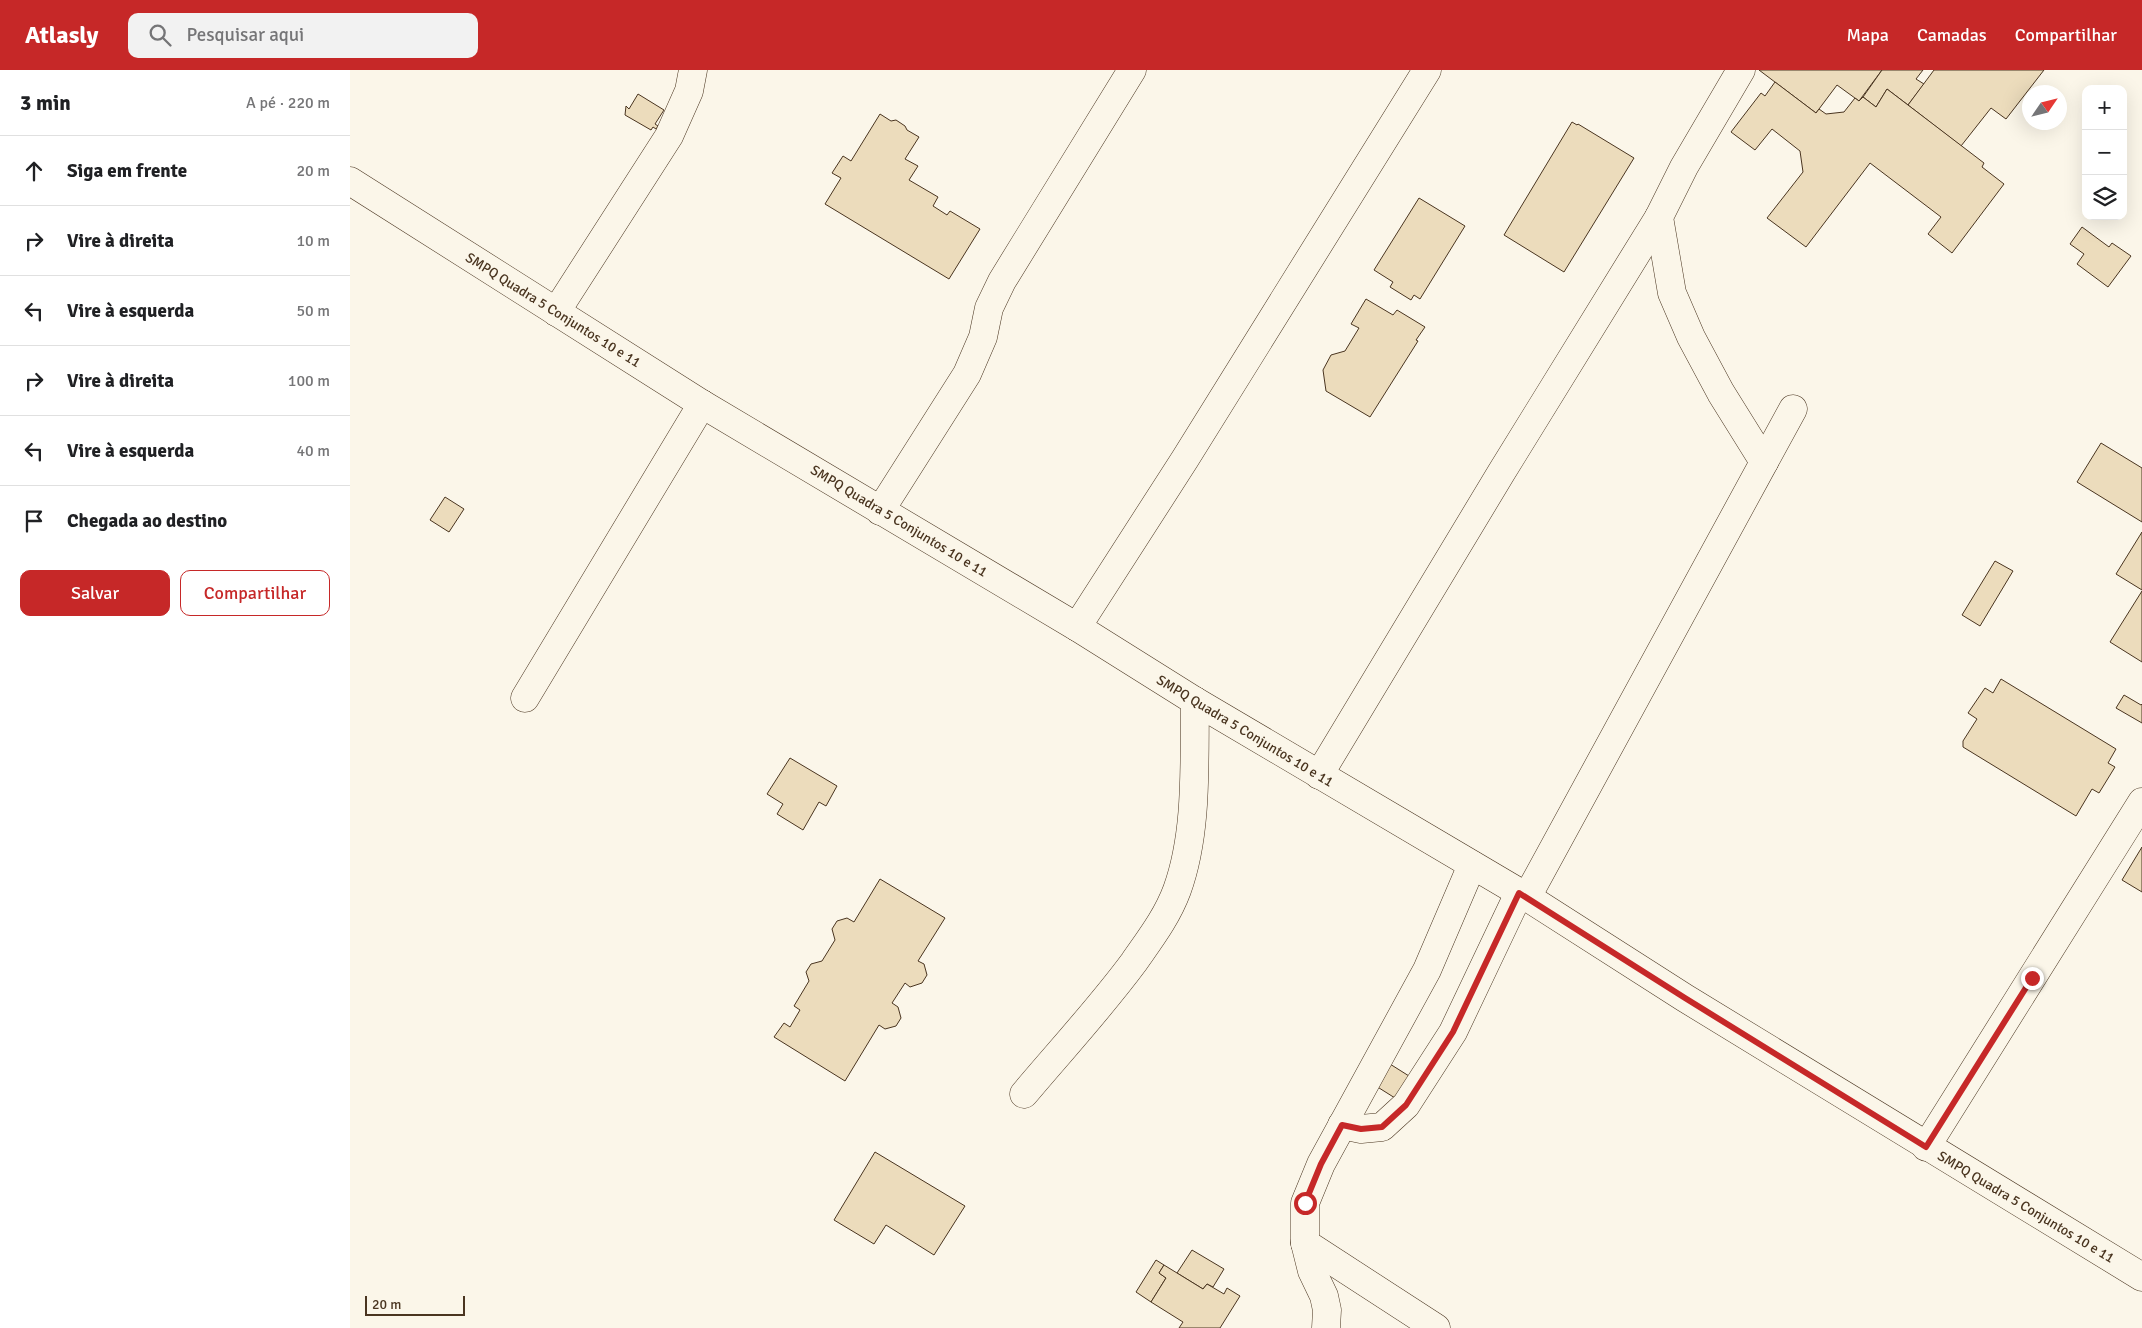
<!DOCTYPE html>
<html lang="pt">
<meta charset="utf-8">
<style>
:root{--surface:#fff;--page:#f2f2f2;--text:#202124;--muted:#757577;--line:#e0e0e0;--accent:#c62828}
body{margin:0;font-family:Signika,sans-serif;background:var(--page);color:var(--text)}
.controls{position:absolute;right:15px;top:15px;display:grid;overflow:hidden;border-radius:10px;box-shadow:0 5px 20px #0002}
.controls button{width:45px;height:45px;display:grid;place-items:center;padding:0;border:0;border-bottom:1px solid var(--line);background:var(--surface);color:var(--text);font:25px sans-serif}
.compass{position:absolute;left:1672px;top:15px;width:45px;height:45px;border-radius:50%;background:var(--surface);box-shadow:0 5px 20px #0002;rotate:55deg}
.scale{position:absolute;left:15px;bottom:12px;width:100px;box-sizing:border-box;padding-left:5px;border:2px solid #4a3520;border-top:0;font-size:14px;line-height:18px;white-space:nowrap;color:#4a3520;-webkit-text-stroke:4px #fbf6e9;paint-order:stroke}
.stop{position:absolute;width:15px;height:15px;margin:-11px;border:4px solid #c62828;border-radius:50%;background:#fff}
.stop.end{background:#c62828;border-color:#fff;box-shadow:0 1px 5px #0008}
.list{margin:0;padding:0;list-style:none}
h2{display:flex;justify-content:space-between;align-items:center;height:65px;margin:0;padding:0 20px;font-size:21px}
h2 small{font-size:16px;font-weight:400;color:var(--muted)}
.list li{display:grid;grid-template-columns:32px 1fr auto;gap:15px;align-items:center;box-sizing:border-box;height:70px;padding:0 20px;border-top:1px solid var(--line)}
.list b{display:block;font-size:19px;white-space:nowrap}
.list em{font-size:16px;font-style:normal;color:var(--muted)}
.actions{display:flex;gap:10px;padding:15px 20px}
.actions a{flex:1;padding:11px 0;border:1px solid var(--accent);border-radius:10px;text-align:center;font-size:18px;color:var(--accent)}
.actions .main{background:var(--accent);color:#fff}
.icon{flex:none;width:28px;height:28px;fill:none;stroke:currentColor;stroke-width:2;stroke-linecap:round;stroke-linejoin:round}
.map{position:relative;flex:none;width:1792px;height:1258px;overflow:hidden}
header{display:flex;align-items:center;gap:30px;box-sizing:border-box;height:70px;padding:0 25px;background:var(--accent);color:#fff}
header strong{font-size:24px}
nav{display:flex;gap:28px;margin-inline-start:auto;font-size:18px}
.search{width:350px;height:45px;background:var(--page);display:flex;align-items:center;gap:12px;box-sizing:border-box;padding:0 18px;border-radius:10px;color:var(--muted);font-size:19px}
main{display:flex}
aside{flex:1;background:var(--surface)}
.map>svg:first-child{display:block}
</style>
<header>
<strong>Atlasly</strong>
<div class="search"><svg class="icon" aria-label="search" viewBox="0 0 24 24"><circle cx="10" cy="10" r="6"/><path d="M15 15l6 6"/></svg>Pesquisar aqui</div>
<nav><a>Mapa</a><a>Camadas</a><a>Compartilhar</a></nav>
</header>
<main>
<aside>
<h2>3 min<small>A pé · 220 m</small></h2>
<ul class="list">
<li><svg class="icon" aria-label="ahead" viewBox="0 0 24 24"><path d="M12 20V5M6 11l6-6 6 6"/></svg><div><b>Siga em frente</b></div><em>20 m</em></li>
<li><svg class="icon" aria-label="right" viewBox="0 0 24 24"><path d="M7 20v-9h11M14 6l5 5-5 5"/></svg><div><b>Vire à direita</b></div><em>10 m</em></li>
<li><svg class="icon" aria-label="left" viewBox="0 0 24 24"><path d="M17 20v-9H6M10 6l-5 5 5 5"/></svg><div><b>Vire à esquerda</b></div><em>50 m</em></li>
<li><svg class="icon" aria-label="right" viewBox="0 0 24 24"><path d="M7 20v-9h11M14 6l5 5-5 5"/></svg><div><b>Vire à direita</b></div><em>100 m</em></li>
<li><svg class="icon" aria-label="left" viewBox="0 0 24 24"><path d="M17 20v-9H6M10 6l-5 5 5 5"/></svg><div><b>Vire à esquerda</b></div><em>40 m</em></li>
<li><svg class="icon" aria-label="arrive" viewBox="0 0 24 24"><path d="M6 21V4h12l-3 4 3 4H6"/></svg><div><b>Chegada ao destino</b></div></li>
</ul>
<div class="actions"><a class="main">Salvar</a><a>Compartilhar</a></div>
</aside>
<div class="map">
<svg width="1792" height="1258" viewBox="0 0 1792 1258">
<rect width="100%" height="100%" fill="#fbf6e9"/>
<g fill="#ecdcbc" stroke="#4a3520">
<path d="M1409 0H1532L1509 31 1487 15 1466 43Z"/>
<path d="M1532 0H1573L1566 9 1574 14 1558 35 1537 19 1526 37 1513 27Z"/>
<path d="M1584 0H1694L1656 49 1641 38 1611 76 1558 35Z"/>
<path d="M1425 12 1466 43 1469 39 1476 44 1494 42 1505 28 1509 31 1513 27 1526 37 1537 19 1634 93 1632 97 1654 114 1602 183 1578 164 1591 147 1520 93 1456 177 1417 148 1453 102 1450 81 1422 59 1405 80 1381 62 1411 23 1415 26Z"/>
<path d="M288 24 314 40 305 54 308 56 306 59 303 57 301 60 275 45 276 36 279 39Z"/>
<path d="M530 44 541 51 546 50 555 56 557 60 569 67 555 89 568 96 559 110 588 127 583 136 597 145 600 141 630 159 599 209 475 134 491 108 482 103 493 86 501 91Z"/>
<path d="M1222 52 1227 55 1228 54 1284 88 1214 202 1154 165Z"/>
<path d="M1069 128 1115 156 1070 229 1064 225 1061 230 1040 217 1043 212 1024 200Z"/>
<path d="M1732 157 1759 177 1762 173 1781 186 1758 217 1727 194 1734 184 1720 174Z"/>
<path d="M1016 229 1043 245 1047 240 1075 257 1066 270 1068 271 1020 347 976 321 973 300 981 285 995 281 1009 258 1001 254Z"/>
<path d="M1751 373 1792 398V452L1727 412Z"/>
<path d="M95 427 114 439 99 462 80 450Z"/>
<path d="M1792 462V520L1766 504Z"/>
<path d="M1645 491 1663 501 1630 556 1612 545Z"/>
<path d="M1792 521V592L1760 572Z"/>
<path d="M1651 609 1766 679 1758 693 1765 697 1749 723 1742 719 1726 746 1613 677V671L1627 649 1618 643 1635 618 1643 623Z"/>
<path d="M1774 625 1791 635 1792 634V653L1766 638Z"/>
<path d="M440 688 487 716 476 736 469 732 453 760 427 744 433 734 417 724Z"/>
<path d="M1792 777V822L1772 810Z"/>
<path d="M530 809 595 848 568 891 574 894 577 905 572 913 560 917 555 913 542 933 548 937 551 948 546 956 535 959 529 955 495 1011 424 967 434 953 440 957 450 940 444 936 459 911 456 902 461 894 472 891 485 870 482 859 487 851 497 848 504 852Z"/>
<path d="M1032 989 1059 1006 1045 1028 1018 1011Z"/>
<path d="M525 1082 615 1136 584 1185 536 1155 524 1174 484 1150Z"/>
<path d="M842 1180 874 1199 863 1217 857 1214 853 1219 827 1203Z"/>
<path d="M806 1190 814 1195 809 1203 816 1208 801 1232 786 1222Z"/>
<path d="M814 1195 853 1219 857 1214 874 1224 877 1218 890 1226 870 1258H829L833 1252 801 1232 816 1208 809 1203Z"/>
</g>
<g fill="none" stroke-linecap="round" stroke-linejoin="round">
<defs>
<g id="minor">
<path d="M1391 0 1334 97 1309 147 1322 223 1341 267 1371 323 1414 392"/>
<path d="M0 111 352 334 727 557 845 631 1177 827 1335 928 1792 1207"/>
<path d="M206 242 319 66 339 21 343 0"/>
<path d="M530 441 617 304 633 267 639 238 652 211 782 0"/>
<path d="M727 557 835 389 1077 0"/>
<path d="M175 628 352 334"/>
<path d="M969 705 1151 403 1309 147"/>
<path d="M1177 827 1443 339"/>
<path d="M674 1024C711 980 750 938 784 892 800 869 817 847 827 820 848 762 844 693 845 631"/>
<path d="M992 1055 1011 1059 1032 1057 1056 1035 1103 962 1169 823"/>
<path d="M1576 1077 1792 732"/>
<path d="M955 1173 1086 1258"/>
<path d="M976 1258 977 1240 974 1226 962 1201 955 1173V1133L971 1094 1077 900 1122 795"/>
</g>
</defs>
<use href="#minor" stroke="#4a3520" stroke-width="29"/>
<use href="#minor" stroke="#fbf6e9" stroke-width="28"/>
</g>
<g fill="none" stroke-linecap="round" stroke-linejoin="round">
<path stroke="#c62828" stroke-width="6" d="M955 1133 971 1094 992 1055 1011 1059 1032 1057 1056 1035 1103 962 1169 823 1335 928 1576 1077 1682 908"/>
</g>
<g text-anchor="middle" dominant-baseline="central" stroke-width="4" stroke-linejoin="round" paint-order="stroke">
<g font-size="14" fill="#4a3520" stroke="#fbf6e9">
<text transform="translate(203 240) rotate(32)">SMPQ Quadra 5 Conjuntos 10 e 11</text>
<text transform="translate(549 451) rotate(31)">SMPQ Quadra 5 Conjuntos 10 e 11</text>
<text transform="translate(895 661) rotate(31)">SMPQ Quadra 5 Conjuntos 10 e 11</text>
<text transform="translate(1676 1137) rotate(31)">SMPQ Quadra 5 Conjuntos 10 e 11</text>
</g>
</g>
</svg>
<div class="controls">
<button>+</button>
<button>−</button>
<button><svg class="icon" aria-label="layers" viewBox="0 0 24 24"><path d="M12 4l9 5-9 5-9-5zM3 14l9 5 9-5"/></svg></button>
</div>
<svg class="compass" viewBox="-18 -18 36 36"><path d="M0-13l5 13h-10z" fill="#e53935"/><path d="M0 13l5-13h-10z" fill="#757577"/></svg>
<div class="scale">20 m</div>
<div class="stop" style="left:955px;top:1133px"></div>
<div class="stop end" style="left:1682px;top:908px"></div>
</div>
</main>
